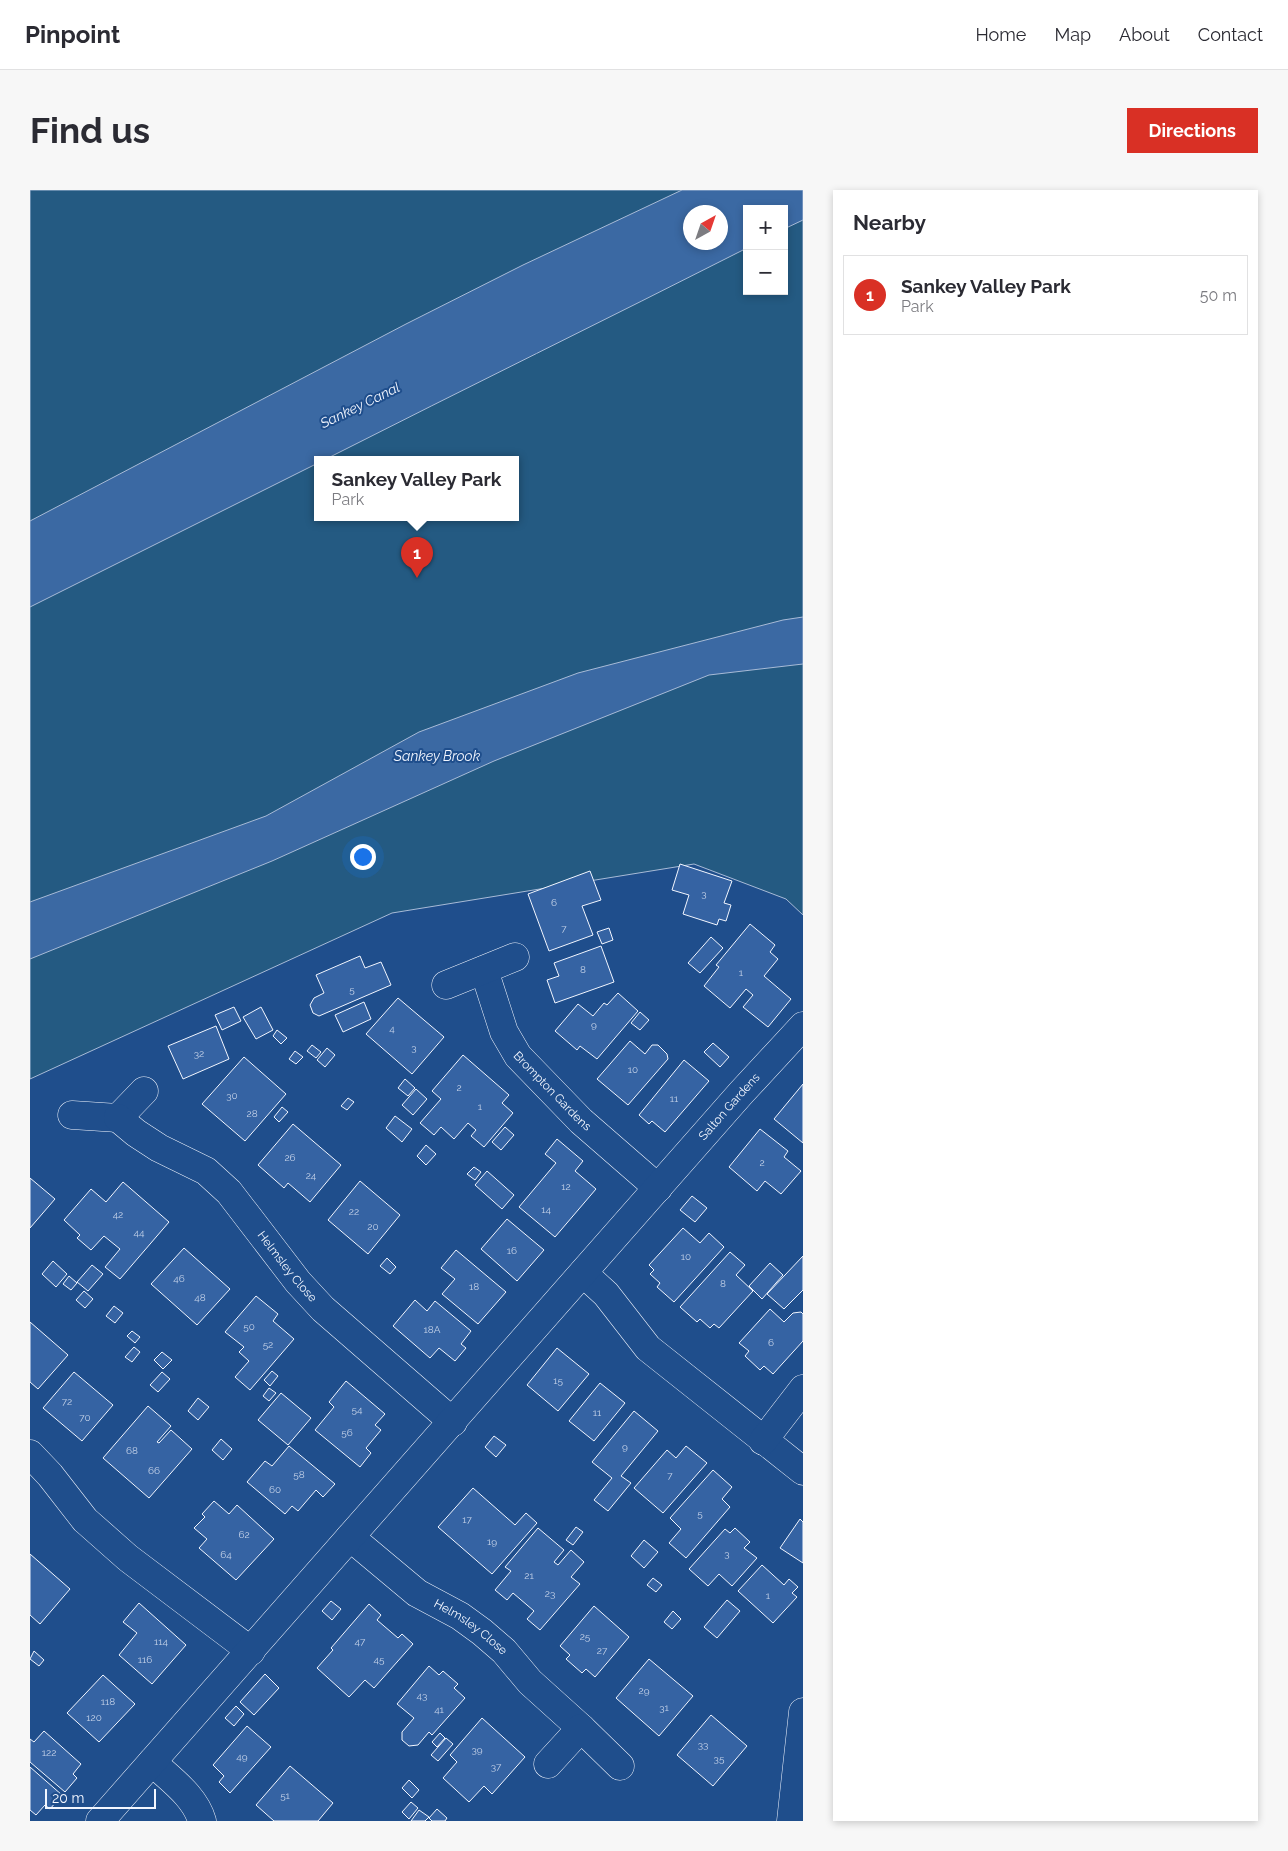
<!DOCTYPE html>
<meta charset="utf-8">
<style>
:root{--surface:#fff;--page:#f7f7f7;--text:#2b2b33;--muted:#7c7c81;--line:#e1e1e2;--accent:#d93025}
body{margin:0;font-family:Raleway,sans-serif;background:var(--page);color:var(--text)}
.controls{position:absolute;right:15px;top:15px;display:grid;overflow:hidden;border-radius:0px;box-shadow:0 2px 8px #0003}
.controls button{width:45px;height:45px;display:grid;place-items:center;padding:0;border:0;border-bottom:1px solid var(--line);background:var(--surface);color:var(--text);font:25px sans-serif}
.compass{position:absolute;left:653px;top:15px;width:45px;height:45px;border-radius:50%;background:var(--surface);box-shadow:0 2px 8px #0003;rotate:40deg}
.scale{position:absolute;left:15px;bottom:12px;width:111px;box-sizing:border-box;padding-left:5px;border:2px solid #f2f6ff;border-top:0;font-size:14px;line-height:18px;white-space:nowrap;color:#f2f6ff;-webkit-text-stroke:4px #1f4e8c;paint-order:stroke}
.you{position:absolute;left:332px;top:666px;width:18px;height:18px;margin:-12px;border:4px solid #fff;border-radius:50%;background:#1a73e8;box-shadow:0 0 0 8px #1a73e833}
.badge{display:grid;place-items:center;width:32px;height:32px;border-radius:50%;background:var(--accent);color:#fff;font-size:16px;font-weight:700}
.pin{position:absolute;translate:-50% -41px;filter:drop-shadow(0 1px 2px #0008)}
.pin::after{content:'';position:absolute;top:26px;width:18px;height:15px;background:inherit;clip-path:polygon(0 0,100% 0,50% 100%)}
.popup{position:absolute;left:284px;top:266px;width:205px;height:65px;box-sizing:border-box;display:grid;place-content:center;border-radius:0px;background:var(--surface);filter:drop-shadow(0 1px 4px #0005);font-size:16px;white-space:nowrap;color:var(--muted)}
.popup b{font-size:19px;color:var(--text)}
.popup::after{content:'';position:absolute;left:50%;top:100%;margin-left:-10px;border:10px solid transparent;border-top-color:var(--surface)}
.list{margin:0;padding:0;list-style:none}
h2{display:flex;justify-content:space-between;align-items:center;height:65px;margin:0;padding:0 20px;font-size:21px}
h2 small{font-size:16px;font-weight:400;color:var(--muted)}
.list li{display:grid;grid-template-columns:32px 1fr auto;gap:15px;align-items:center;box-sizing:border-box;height:80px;margin:0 10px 10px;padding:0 10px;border:1px solid var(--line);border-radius:0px}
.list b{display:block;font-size:19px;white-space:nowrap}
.list p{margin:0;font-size:16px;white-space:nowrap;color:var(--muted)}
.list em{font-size:16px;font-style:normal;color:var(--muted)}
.map{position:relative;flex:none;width:773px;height:1631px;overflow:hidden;border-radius:0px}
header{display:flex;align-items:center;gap:30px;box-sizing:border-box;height:70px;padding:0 25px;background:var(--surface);border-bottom:1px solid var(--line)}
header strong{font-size:24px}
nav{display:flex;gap:28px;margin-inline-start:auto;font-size:18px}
.intro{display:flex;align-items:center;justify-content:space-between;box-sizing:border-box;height:120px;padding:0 30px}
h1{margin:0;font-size:35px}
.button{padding:12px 22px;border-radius:0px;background:var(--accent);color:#fff;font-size:18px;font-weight:700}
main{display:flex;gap:30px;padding:0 30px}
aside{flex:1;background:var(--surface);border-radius:0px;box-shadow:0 2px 8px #0003}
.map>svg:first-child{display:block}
</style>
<header>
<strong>Pinpoint</strong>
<nav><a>Home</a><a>Map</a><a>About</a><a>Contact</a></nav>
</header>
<div class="intro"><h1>Find us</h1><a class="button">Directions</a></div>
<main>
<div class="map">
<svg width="773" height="1631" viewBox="0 0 773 1631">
<rect width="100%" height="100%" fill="#1f4e8c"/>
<path fill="#245a82" stroke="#a8bbd7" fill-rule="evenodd" d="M0 0H773V725L756 709 664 674 362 723 0 889ZM717 19H754V101H717ZM661 22H691V52H661ZM288 269H486V327H288Z"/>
<g fill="#3b69a3" stroke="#a8bbd7" fill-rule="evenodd">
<path d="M652 0H773V30L754 39V19H717V58C577 129 436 198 296 269H288V273L0 417V331L376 134 493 75ZM661 22H691V52H661Z"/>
<path d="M773 427V474L679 485 464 571 242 671 0 769V712L236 626 389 542 548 483 753 430Z"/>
</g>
<g fill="#3563a3" stroke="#f2f6ff">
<path d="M650 674 702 691 694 713 701 715 696 731 689 729 687 735 653 724 659 705 642 700Z"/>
<path d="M560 681 571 710 552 716 563 745 519 761 498 704Z"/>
<path d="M720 734 745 755 740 762 748 769 734 786 761 809 738 837 713 817 723 805 716 799 700 818 674 796 689 777 686 775Z"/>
<path d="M579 738 583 750 572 754 567 742Z"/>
<path d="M681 747 693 758 670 783 658 773Z"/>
<path d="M571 756 584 792 525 813 517 790 529 786 524 773Z"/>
<path d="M330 766 335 778 351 772 361 795 289 826 283 823 280 815 284 808 294 803 286 785Z"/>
<path d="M588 803 608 821 567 869 550 856 547 860 525 841 548 814 563 826 574 813 577 815Z"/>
<path d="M368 808 414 847 382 884 336 844Z"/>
<path d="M334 812 341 829 313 842 305 825Z"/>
<path d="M204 817 211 831 192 840 185 825Z"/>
<path d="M231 817 243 840 226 849 213 827Z"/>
<path d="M610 822 619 830 610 840 601 833Z"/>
<path d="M186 836 199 869 153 889 138 856Z"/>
<path d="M247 840 257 848 251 854 243 846Z"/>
<path d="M600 851 615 864 622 855H628L637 864 638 869 598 915 567 889Z"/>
<path d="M683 853 699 867 690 877 674 862Z"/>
<path d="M282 855 291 862 286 868 277 861Z"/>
<path d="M297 858 305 865 295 877 287 870Z"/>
<path d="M265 861 273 867 266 874 259 869Z"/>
<path d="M433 865 479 905 472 913 483 923 454 957 441 946 446 940 438 933 424 949 411 937 404 945 390 933 411 909 402 901Z"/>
<path d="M214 867 256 904 215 951 172 914Z"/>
<path d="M654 870 679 891 635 942 622 931 619 934 609 925Z"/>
<path d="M375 889 385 898 378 906 368 898Z"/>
<path d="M773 894V953L744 929Z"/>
<path d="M386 899 397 909 383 925 372 915Z"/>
<path d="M318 908 324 912 317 920 311 916Z"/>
<path d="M252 917 258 922 249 932 244 927Z"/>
<path d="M365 926 382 939 372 952 356 938Z"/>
<path d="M263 934 311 975 280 1012 258 993 254 998 228 975Z"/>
<path d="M475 937 484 945 471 960 462 952Z"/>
<path d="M730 939 758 961 754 967 771 981 751 1004 735 991 727 1001 699 977Z"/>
<path d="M527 949 553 971 545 981 566 999 525 1047 489 1017 526 973 515 964Z"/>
<path d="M396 955 406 964 396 975 387 966Z"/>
<path d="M444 977 451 982 445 990 437 984Z"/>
<path d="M457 981 484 1005 472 1019 445 995Z"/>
<path d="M0 988 25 1009 0 1038Z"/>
<path d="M330 991 370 1025 338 1064 298 1030Z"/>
<path d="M93 992 139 1032 90 1089 75 1077 90 1059 74 1046 61 1060 47 1048 50 1045 34 1030 61 999 76 1012Z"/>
<path d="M662 1006 677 1018 665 1032 650 1020Z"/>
<path d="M477 1029 514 1060 487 1091 451 1059Z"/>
<path d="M653 1038 670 1053 679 1043 694 1057 644 1112 627 1097 630 1093 620 1084 624 1080 619 1075Z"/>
<path d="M154 1058 200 1099 167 1135 121 1094Z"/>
<path d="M426 1060 476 1102 448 1134 412 1104 425 1089 411 1078Z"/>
<path d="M700 1062 715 1075 706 1085 723 1101 689 1138 684 1134 680 1138 670 1129 667 1132 650 1117Z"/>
<path d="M773 1066V1100L754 1119 737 1104Z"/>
<path d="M357 1068 366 1077 360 1084 350 1076Z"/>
<path d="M23 1071 37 1084 26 1097 12 1084Z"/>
<path d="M740 1073 753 1085 732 1109 719 1096Z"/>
<path d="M62 1075 73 1084 58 1101 47 1092Z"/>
<path d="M39 1086 47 1093 41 1100 33 1094Z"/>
<path d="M54 1101 63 1109 55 1118 46 1110Z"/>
<path d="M226 1106 248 1124 243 1131 264 1149 220 1200 205 1187 219 1171 209 1162 214 1157 195 1142Z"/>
<path d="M385 1110 397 1121 405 1111 441 1141 431 1154 436 1158 425 1171 409 1158 400 1168 363 1136Z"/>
<path d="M84 1116 93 1123 85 1133 76 1126Z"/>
<path d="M740 1119 754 1132 763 1123 771 1122 773 1124V1151L743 1184 734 1176 730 1180 715 1166 719 1161 709 1153Z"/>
<path d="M0 1132 38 1165 8 1199 0 1192Z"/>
<path d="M102 1141 110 1147 105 1153 97 1146Z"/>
<path d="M104 1157 110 1162 102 1172 95 1167Z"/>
<path d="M527 1158 559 1184 528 1221 497 1195Z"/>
<path d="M132 1162 142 1170 133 1179 124 1170Z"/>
<path d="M242 1181 248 1186 240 1196 234 1190Z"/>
<path d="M44 1182 83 1215 52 1251 13 1218Z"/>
<path d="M132 1182 140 1189 128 1202 120 1195Z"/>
<path d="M316 1191 355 1224 345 1235 351 1240 336 1258 341 1263 330 1277 285 1240 304 1217 299 1212Z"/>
<path d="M570 1193 595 1213 564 1251 539 1231Z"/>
<path d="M239 1198 246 1203 239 1211 233 1206Z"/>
<path d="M251 1203 281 1228 258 1255 228 1230Z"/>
<path d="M168 1208 179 1217 168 1230 158 1221Z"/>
<path d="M118 1216 141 1236 127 1252 129 1253 141 1240 162 1259 119 1308 73 1268Z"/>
<path d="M604 1221 628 1241 591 1286 601 1293 578 1321 564 1310 582 1288 562 1272Z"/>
<path d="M464 1246 476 1255 466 1267 455 1257Z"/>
<path d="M191 1249 202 1259 193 1270 182 1260Z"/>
<path d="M259 1256 305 1294 293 1307 286 1300 268 1321 262 1316 255 1324 217 1292 235 1271 242 1276Z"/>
<path d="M656 1256 677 1273 633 1323 604 1298 637 1260 646 1268Z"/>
<path d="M683 1280 702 1297 692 1309 700 1317 656 1368 639 1353 651 1339 640 1328Z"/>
<path d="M443 1298 485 1335 496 1323 507 1333 462 1384 408 1337Z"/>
<path d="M184 1311 199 1324 207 1315 244 1349 206 1390 169 1358 177 1349 164 1338 175 1327 172 1324Z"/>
<path d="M770 1329 773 1332V1373L750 1358Z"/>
<path d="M546 1337 553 1342 543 1355 536 1350Z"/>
<path d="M508 1338 534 1360 524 1372 528 1375 541 1360 554 1372 541 1387 550 1394 510 1440 497 1429 504 1421 483 1403 477 1410 465 1400 481 1381 475 1377Z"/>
<path d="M705 1338 720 1352 714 1358 727 1368 702 1396 689 1384 678 1396 659 1379 695 1339 700 1343Z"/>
<path d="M614 1350 628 1362 614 1378 601 1366Z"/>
<path d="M0 1364 40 1399 10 1434 0 1425Z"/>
<path d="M732 1375 754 1395 759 1389 768 1397 762 1403 767 1407 743 1433 708 1401Z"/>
<path d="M623 1388 632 1395 626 1402 617 1395Z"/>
<path d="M697 1410 710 1421 687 1448 674 1437Z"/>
<path d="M301 1411 311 1419 302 1430 292 1421Z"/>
<path d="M109 1413 156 1455 122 1494 89 1465 107 1443 93 1432Z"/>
<path d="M339 1414 351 1425 347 1430 368 1448 372 1444 383 1454 344 1498 335 1490 319 1507 287 1478 303 1460 301 1458Z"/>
<path d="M564 1416 599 1447 565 1487 556 1479 552 1483 536 1469 540 1465 530 1456Z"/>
<path d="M643 1421 651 1429 642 1439 634 1432Z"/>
<path d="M4 1461 14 1470 9 1476 0 1469Z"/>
<path d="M619 1469 663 1506 629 1546 586 1508Z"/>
<path d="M399 1476 409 1485 413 1481 428 1494 424 1498 435 1508 402 1545 399 1542 388 1555 379 1556 372 1550V1542L384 1528 367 1514Z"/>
<path d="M235 1484 249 1498 224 1525 210 1512Z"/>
<path d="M73 1485 105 1514 69 1552 37 1523Z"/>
<path d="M206 1516 214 1524 204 1536 195 1528Z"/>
<path d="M681 1525 717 1556 683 1596 647 1565Z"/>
<path d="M452 1528 495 1567 462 1604 454 1596 439 1612 413 1588 427 1572 420 1565Z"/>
<path d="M217 1536 241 1557 200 1603 189 1592 194 1586 183 1575Z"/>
<path d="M14 1541 51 1574 43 1584 47 1588 35 1602 0 1572V1549L4 1552Z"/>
<path d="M410 1543 415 1548 407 1557 402 1552Z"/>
<path d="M416 1548 423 1554 408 1571 401 1565Z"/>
<path d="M260 1576 303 1613 288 1631H244L226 1615Z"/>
<path d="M0 1577 32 1605 20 1619 15 1615 6 1625 0 1620Z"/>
<path d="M379 1590 389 1600 382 1608 372 1598Z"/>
<path d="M381 1612 388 1618 379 1629 372 1622Z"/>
<path d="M407 1619 417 1628 415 1631H402L399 1628Z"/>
<path d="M389 1620 399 1627 395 1631H381Z"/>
</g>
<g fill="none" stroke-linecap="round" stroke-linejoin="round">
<defs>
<g id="minor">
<path id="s1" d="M454 780 474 842 488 866 551 931 628 998"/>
<path d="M416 795 485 767"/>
<path d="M42 925 88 928 114 901"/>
<path id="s2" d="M88 928 106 943 129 958 176 981 199 1002 268 1092 293 1119 423 1232"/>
<path d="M553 1083 576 1104 618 1158 773 1281"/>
<path d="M733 1251 773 1199"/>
<path d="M0 1264 20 1285 55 1330 98 1368 221 1461"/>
<path id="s3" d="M320 1347 387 1403 430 1426 452 1442 474 1461 500 1492 551 1538"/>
<path d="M122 1572C140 1589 165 1606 172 1631"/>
<path d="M518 1574 551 1538 590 1576"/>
<path id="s4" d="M70 1631 711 903 773 836"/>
<path d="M761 1631 773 1522"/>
</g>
</defs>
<use href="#minor" stroke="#f2f6ff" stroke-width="29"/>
<use href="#minor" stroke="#1f4e8c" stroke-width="28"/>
</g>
<g text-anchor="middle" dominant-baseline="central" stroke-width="4" stroke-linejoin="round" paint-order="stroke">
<g font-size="10" fill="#c3d1e8">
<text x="674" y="703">3</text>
<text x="524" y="712">6</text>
<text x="534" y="738">7</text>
<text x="553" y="779">8</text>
<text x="711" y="782">1</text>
<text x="322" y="799">5</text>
<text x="564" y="834">9</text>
<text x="362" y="838">4</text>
<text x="384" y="857">3</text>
<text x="169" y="863">32</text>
<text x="603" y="879">10</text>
<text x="429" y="897">2</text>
<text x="202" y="905">30</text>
<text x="644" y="908">11</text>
<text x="450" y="916">1</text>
<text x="222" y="923">28</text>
<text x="260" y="967">26</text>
<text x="732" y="972">2</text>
<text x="281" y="985">24</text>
<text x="536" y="996">12</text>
<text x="516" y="1019">14</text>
<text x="324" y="1021">22</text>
<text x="88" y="1024">42</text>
<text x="343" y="1036">20</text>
<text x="109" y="1042">44</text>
<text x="482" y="1060">16</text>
<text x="656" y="1066">10</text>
<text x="149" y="1088">46</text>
<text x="693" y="1093">8</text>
<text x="444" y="1096">18</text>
<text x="170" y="1107">48</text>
<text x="219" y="1136">50</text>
<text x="402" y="1139">18A</text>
<text x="741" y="1152">6</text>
<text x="238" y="1154">52</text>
<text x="528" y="1190">15</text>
<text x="37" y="1211">72</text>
<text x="327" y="1219">54</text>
<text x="567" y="1222">11</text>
<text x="55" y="1227">70</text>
<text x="317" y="1242">56</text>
<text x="595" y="1256">9</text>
<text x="102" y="1260">68</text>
<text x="124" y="1280">66</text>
<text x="269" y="1284">58</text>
<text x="640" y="1285">7</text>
<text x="245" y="1299">60</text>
<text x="670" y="1323">5</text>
<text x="437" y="1329">17</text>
<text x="214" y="1344">62</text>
<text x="462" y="1351">19</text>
<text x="697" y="1363">3</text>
<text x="196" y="1364">64</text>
<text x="499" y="1385">21</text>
<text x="520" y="1403">23</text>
<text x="738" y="1405">1</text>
<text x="555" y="1446">25</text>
<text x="131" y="1451">114</text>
<text x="330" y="1451">47</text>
<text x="572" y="1460">27</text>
<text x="115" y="1469">116</text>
<text x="349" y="1469">45</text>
<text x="614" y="1500">29</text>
<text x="392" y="1505">43</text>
<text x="78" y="1511">118</text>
<text x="634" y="1517">31</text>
<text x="409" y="1519">41</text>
<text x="64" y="1527">120</text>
<text x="673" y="1554">33</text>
<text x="447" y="1559">39</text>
<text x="19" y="1562">122</text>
<text x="212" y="1566">49</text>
<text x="689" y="1568">35</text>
<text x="466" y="1576">37</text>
<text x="255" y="1605">51</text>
</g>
<g font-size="12" fill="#f2f6ff" stroke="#1f4e8c">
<text stroke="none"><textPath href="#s1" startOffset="142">Brompton Gardens</textPath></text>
<text stroke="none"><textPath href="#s4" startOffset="952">Salton Gardens</textPath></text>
<text stroke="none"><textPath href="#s2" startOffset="229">Helmsley Close</textPath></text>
<text stroke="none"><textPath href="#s3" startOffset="151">Helmsley Close</textPath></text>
</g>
<g font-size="14" font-style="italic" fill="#f2f6ff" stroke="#1f4e8c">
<text transform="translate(330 215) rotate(-26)">Sankey Canal</text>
<text x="407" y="566">Sankey Brook</text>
</g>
</g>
</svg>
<div class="controls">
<button>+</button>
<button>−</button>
</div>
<svg class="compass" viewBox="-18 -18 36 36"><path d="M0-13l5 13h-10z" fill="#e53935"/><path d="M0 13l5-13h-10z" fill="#7c7c81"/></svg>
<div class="scale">20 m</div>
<div class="you"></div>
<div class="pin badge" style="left:387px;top:388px">1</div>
<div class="popup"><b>Sankey Valley Park</b>Park</div>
</div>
<aside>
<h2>Nearby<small></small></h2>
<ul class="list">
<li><span class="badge">1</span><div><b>Sankey Valley Park</b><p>Park</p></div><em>50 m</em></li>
</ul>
</aside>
</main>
